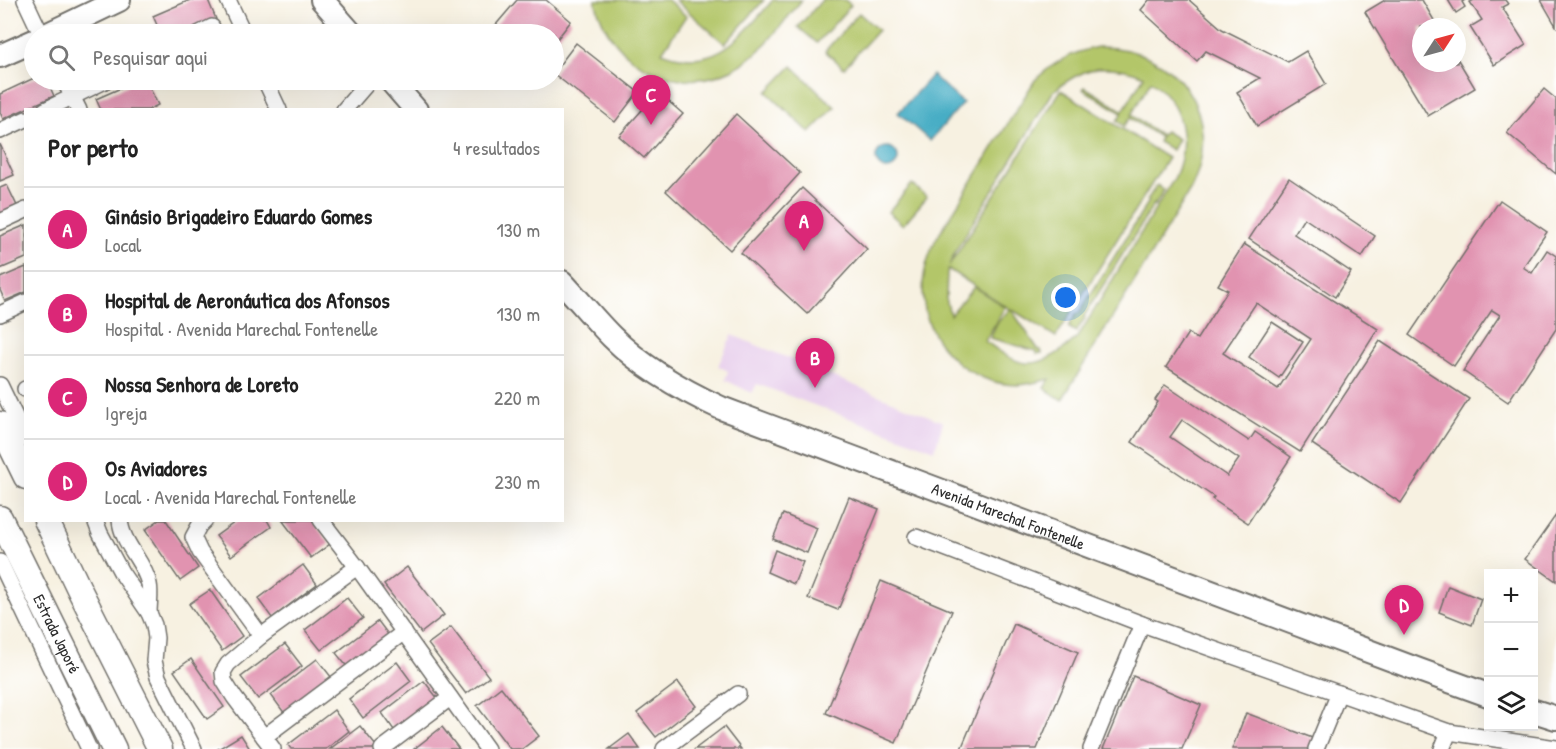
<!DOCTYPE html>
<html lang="pt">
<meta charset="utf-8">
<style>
:root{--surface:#fff;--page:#f6f6f6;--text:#222;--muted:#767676;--line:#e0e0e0;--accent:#db2777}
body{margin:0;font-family:"Patrick Hand",sans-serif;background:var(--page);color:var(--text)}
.controls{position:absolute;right:18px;bottom:18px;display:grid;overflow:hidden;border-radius:0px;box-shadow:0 6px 24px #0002}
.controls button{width:54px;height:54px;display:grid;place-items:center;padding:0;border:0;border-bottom:2px solid var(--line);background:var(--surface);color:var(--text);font:30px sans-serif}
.compass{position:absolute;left:1412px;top:18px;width:54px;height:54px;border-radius:50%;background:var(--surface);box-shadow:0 6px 24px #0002;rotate:54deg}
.you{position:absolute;left:1066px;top:298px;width:21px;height:21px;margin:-15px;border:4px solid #fff;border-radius:50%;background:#1a73e8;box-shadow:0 0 0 9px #1a73e833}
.badge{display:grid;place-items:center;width:39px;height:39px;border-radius:50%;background:var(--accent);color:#fff;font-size:20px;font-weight:700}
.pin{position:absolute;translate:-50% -50px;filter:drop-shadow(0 2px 3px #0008)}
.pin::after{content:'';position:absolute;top:32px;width:21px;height:18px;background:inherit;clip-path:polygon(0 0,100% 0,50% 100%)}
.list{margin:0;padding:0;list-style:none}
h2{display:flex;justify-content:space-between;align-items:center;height:78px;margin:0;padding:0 24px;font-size:26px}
h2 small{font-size:20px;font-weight:400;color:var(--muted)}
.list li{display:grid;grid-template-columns:39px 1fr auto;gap:18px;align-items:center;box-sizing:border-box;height:84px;padding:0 24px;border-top:2px solid var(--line)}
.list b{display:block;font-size:22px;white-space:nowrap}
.list p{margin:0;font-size:20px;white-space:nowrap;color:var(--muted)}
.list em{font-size:20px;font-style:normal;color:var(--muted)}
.icon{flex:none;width:33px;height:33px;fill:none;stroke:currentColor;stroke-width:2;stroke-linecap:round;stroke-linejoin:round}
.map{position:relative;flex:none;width:1556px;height:749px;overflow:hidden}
.search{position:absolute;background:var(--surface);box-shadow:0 6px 24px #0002;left:24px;top:24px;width:540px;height:66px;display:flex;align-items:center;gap:15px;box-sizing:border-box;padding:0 21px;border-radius:33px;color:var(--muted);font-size:22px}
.panel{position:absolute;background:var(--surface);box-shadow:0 6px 24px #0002;left:24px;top:108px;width:540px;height:414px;border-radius:0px}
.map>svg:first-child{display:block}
</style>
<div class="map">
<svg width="1556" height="749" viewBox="0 0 1556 749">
<rect width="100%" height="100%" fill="#fff"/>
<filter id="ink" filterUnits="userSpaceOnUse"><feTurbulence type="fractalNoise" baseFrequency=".0167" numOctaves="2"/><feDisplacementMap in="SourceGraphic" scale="12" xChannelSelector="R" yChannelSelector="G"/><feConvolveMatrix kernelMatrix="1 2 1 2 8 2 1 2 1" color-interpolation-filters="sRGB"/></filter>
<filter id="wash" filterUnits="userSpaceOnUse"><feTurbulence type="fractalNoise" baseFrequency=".008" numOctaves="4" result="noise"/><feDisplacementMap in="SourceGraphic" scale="24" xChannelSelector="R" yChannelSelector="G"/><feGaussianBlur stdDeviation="1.35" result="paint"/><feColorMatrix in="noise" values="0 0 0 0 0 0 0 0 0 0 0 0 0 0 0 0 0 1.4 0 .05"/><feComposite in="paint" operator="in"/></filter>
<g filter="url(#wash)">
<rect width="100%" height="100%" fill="#f7f1e1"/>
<path fill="#e9d2ed" d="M732 335 943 422 935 450 757 384 752 393 725 380 728 371 718 366Z"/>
<g fill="#b3c669" stroke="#6f784a" stroke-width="1.5" fill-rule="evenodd">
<path d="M595 0H668L686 16 662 52C716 73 741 36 773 0H802C784 21 765 49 742 64 683 102 610 66 595 0Z"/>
<path d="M675 0H764L725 44Z"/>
<path d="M822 0H845L851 5 817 43 798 27Z"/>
<path d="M859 13 878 30 844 68 825 51Z"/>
<path d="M1098 47C1178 46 1226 116 1191 189L1062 400 1044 388 1050 379C1039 382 1029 384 1018 385 968 385 923 342 923 292 922 273 928 256 936 239L1035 80C1054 62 1072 52 1098 47ZM1096 68C1113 67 1128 69 1144 76L1123 111 1085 87 1083 89 1122 113 1117 121 1124 126 1130 118 1160 137 1158 142 1172 150 1178 139 1165 131 1161 135 1131 115 1151 81C1183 104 1190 143 1175 177L1079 335C1067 348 1045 365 1026 363 1012 362 997 349 985 341L1005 307 974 287 950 315 946 298 947 273 948 269 1010 309 997 323 990 338 1036 351 1037 354 1042 353 1041 350 1038 349 1011 309 1056 337 1168 158 1061 90 949 266 956 250 1053 92C1066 80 1079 73 1096 68Z"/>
<path d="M792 66 835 107 810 133 767 92Z"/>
<path d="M912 184 927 197 903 225 888 212Z"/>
<path d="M1157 185 1164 190 1155 205 1154 204 1084 316 1085 318 1076 332 1068 327 1077 313H1079L1149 201 1147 200Z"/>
</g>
<g fill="#46adc5" stroke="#386c78" stroke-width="1.5">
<path d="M932 75 963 103 930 141 898 113Z"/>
<circle cx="887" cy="158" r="11"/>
</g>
<g id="blocks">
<g fill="#e193b0" fill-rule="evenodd">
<path d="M190 0H208L216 19 181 34H161L153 16Z"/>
<path d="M517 0H546L571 21 554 43V34H488Z"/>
<path d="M1149 0H1189L1222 29 1288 62 1306 51 1326 84 1257 126 1237 92 1260 78 1206 51 1197 61 1141 10Z"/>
<path d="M1385 0H1422L1438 27H1421V63H1457V58L1475 88 1428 116 1365 12Z"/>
<path d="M1448 0H1465L1462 2 1465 7 1456 13Z"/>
<path d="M1474 0H1505L1508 4 1502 7 1526 45 1494 65 1470 27 1482 20 1470 2Z"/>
<path d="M1541 0H1556V26Z"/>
<path d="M576 43 638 92 615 122 554 74V72Z"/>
<path d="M34 78 47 80 54 96 3 119 0 112V94Z"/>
<path d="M139 80H146L158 105 148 110H101L96 99Z"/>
<path d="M1544 89 1556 99V174L1507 133Z"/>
<path d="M658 92 683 114 644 158 619 136Z"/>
<path d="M736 114 800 173 730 250 666 191Z"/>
<path d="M0 144 14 175 0 181Z"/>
<path d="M1289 178 1375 236 1362 257 1304 218 1294 234 1351 272 1335 297 1249 239Z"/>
<path d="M7 185 18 208 0 216V188Z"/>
<path d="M802 188 867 249 807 314 741 253Z"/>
<path d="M1500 200 1547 232 1523 267 1532 273 1547 250 1556 256V329L1508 402 1463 371 1500 315 1492 310 1454 366 1409 335Z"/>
<path d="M26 225V258L0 269V236Z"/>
<path d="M1244 244 1378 329 1300 452 1166 367 1188 333 1197 339 1228 290 1218 285ZM1256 303 1311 339 1278 389 1223 353Z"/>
<path d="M26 267V292L5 301 0 290V278Z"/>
<path d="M1272 322 1303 342 1279 378 1249 357Z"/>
<path d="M1380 341 1469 399 1401 503 1312 444Z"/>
<path d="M1165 385 1249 441 1255 432 1291 457 1248 523 1212 499 1214 497 1132 442 1158 402 1155 400ZM1182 420 1239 459 1227 476 1170 437Z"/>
<path d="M849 497 879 509 838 610 808 598Z"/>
<path d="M783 514 817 528 807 553 773 539Z"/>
<path d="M1556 515V581L1525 559Z"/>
<path d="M159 520H166L198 568 180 581 145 530Z"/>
<path d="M238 520H267L271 527 231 556 216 536Z"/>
<path d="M282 520H312L330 544 311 558Z"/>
<path d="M775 550 803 562 794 584 767 572Z"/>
<path d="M303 565 317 584 272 618 258 599Z"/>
<path d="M407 567 444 615 421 633 384 585Z"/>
<path d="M881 581 952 611 896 743 826 713Z"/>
<path d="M1448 586 1481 599 1472 625 1439 612Z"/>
<path d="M210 590 242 636 222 651 189 604Z"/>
<path d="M347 598 363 618 321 650 305 630Z"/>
<path d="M378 621 390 637 349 669 336 653Z"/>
<path d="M1014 624 1078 652 1037 749H961Z"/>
<path d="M451 627 489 677 466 694 428 644Z"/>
<path d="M285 644 302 666 258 699 241 677Z"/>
<path d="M191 659 224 707 207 719 174 671Z"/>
<path d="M317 659 332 678 285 714 271 695Z"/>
<path d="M397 662 411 681 363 718 349 699Z"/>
<path d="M1133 676 1201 705 1182 749H1103Z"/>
<path d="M424 681 439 700 396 733 382 713Z"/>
<path d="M678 682 696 706 656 737 637 713Z"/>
<path d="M501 687 539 736 522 749H510L477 706Z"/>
<path d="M334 710 349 731 326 749H291L288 745Z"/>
<path d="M1246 713 1315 739 1311 749H1232Z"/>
<path d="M360 726 376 746 373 749H330Z"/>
<path d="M442 727 459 749H414Z"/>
<path d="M724 727 741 749H695Z"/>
<path d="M629 734 640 749H609Z"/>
<path d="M241 735 250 749H218Z"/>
</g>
</g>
</g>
<g filter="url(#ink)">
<use href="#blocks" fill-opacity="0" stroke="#72706b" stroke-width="1.5"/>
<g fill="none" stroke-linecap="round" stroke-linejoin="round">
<defs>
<g id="street">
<path d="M25 0 41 34"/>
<path d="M228 0 244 34"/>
<path d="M198 34 212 27"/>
<path d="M64 80 79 110"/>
<path d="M265 80 279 110"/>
<path d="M45 110 107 80"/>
<path d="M344 110 370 80"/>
<path d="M0 131 26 119"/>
<path d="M0 222 26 210"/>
<path d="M0 314 26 302"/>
<path d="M0 385 26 439"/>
<path d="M25 389H26"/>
<path d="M95 520 100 533 121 572 149 613 154 625 156 638 154 661 158 677 194 749"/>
<path d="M120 520C122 544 144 561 149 584 151 593 149 604 149 613"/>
<path d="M205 520 199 526 193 537 200 552 261 636"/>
<path d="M321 520 357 567 487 749"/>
<path d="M916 537 1142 624 1449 732 1556 748"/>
<path d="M0 562 89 749"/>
<path d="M264 737 404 632"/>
<path d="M273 749 234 697 224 681 223 672 228 664 261 636 357 567"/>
<path d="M382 749 450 698"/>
<path d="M664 749 738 694"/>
<path d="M1091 749 1142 624"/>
<path d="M1316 749 1339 693"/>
<path d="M1442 749 1449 732"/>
</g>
<g id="secondary">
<path d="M322 0 352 34"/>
<path d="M48 34 119 0"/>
<path d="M0 56 34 41"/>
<path d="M390 80 416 110"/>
<path id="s1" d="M562 282C579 300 595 320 612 337 643 368 682 390 721 408L1419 670 1488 695"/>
<path d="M1534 711 1556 718"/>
</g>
<g id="primary">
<path d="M0 424 26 477"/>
<path id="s2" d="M0 518 114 749"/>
<path d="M46 520 81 593 160 749"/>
</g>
</defs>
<use href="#street" stroke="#72706b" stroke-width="18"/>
<use href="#secondary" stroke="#72706b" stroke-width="26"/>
<use href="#primary" stroke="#72706b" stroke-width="27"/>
<use href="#street" stroke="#fff" stroke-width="15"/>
<use href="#secondary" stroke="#fff" stroke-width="22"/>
<use href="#primary" stroke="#fff" stroke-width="24"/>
</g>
</g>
<g text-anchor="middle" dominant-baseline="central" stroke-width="4.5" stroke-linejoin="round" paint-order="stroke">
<g font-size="16" fill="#2b2b2b" stroke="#fff">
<text stroke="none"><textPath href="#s1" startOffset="512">Avenida Marechal Fontenelle</textPath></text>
<text stroke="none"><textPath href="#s2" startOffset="129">Estrada Japoré</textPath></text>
</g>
</g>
</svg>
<div class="controls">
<button>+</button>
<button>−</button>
<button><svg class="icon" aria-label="layers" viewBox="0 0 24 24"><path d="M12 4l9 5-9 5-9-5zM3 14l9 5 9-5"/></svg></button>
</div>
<svg class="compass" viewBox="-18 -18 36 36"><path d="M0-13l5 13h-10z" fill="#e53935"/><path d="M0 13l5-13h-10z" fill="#767676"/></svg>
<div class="you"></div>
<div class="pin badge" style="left:804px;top:251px">A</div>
<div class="pin badge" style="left:815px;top:388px">B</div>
<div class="pin badge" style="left:651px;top:125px">C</div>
<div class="pin badge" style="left:1404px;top:635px">D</div>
<div class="search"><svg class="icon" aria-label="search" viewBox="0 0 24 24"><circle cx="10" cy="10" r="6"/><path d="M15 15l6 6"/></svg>Pesquisar aqui</div>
<section class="panel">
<h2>Por perto<small>4 resultados</small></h2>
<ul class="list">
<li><span class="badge">A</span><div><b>Ginásio Brigadeiro Eduardo Gomes</b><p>Local</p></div><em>130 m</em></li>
<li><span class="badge">B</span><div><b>Hospital de Aeronáutica dos Afonsos</b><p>Hospital · Avenida Marechal Fontenelle</p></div><em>130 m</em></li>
<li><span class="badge">C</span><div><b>Nossa Senhora de Loreto</b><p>Igreja</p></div><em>220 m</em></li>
<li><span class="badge">D</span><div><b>Os Aviadores</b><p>Local · Avenida Marechal Fontenelle</p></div><em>230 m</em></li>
</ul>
</section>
</div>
